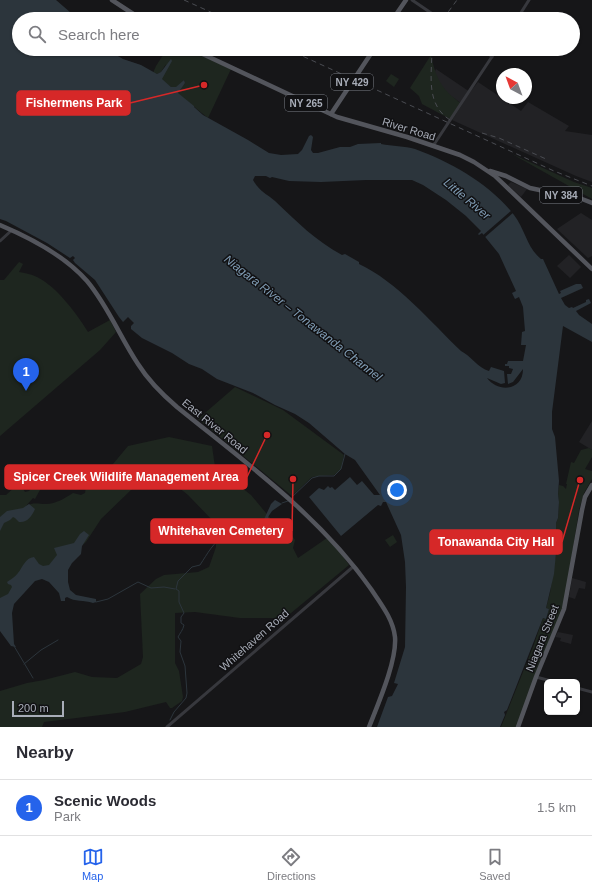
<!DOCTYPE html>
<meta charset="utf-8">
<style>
:root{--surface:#fff;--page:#f7f7f7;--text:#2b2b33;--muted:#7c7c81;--line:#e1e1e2;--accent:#2563eb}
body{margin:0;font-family:Helvetica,sans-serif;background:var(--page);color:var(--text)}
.controls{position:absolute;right:12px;bottom:12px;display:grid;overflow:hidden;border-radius:6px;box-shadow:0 1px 3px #0004}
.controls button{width:36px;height:36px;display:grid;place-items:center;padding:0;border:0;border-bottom:1px solid var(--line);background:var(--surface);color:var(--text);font:20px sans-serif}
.compass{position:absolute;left:496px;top:68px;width:36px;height:36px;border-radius:50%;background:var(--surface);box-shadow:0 1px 3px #0004;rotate:319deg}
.scale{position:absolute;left:12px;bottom:10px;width:52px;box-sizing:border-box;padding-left:4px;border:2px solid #a8adb8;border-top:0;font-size:11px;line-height:14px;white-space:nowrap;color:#a8adb8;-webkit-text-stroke:3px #111113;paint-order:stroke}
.you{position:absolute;left:397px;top:490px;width:14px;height:14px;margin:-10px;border:3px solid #fff;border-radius:50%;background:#1a73e8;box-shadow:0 0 0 6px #1a73e833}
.badge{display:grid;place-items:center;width:26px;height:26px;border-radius:50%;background:var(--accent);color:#fff;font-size:13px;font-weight:700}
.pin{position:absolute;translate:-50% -33px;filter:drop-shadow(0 1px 2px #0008)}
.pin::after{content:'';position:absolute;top:21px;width:14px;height:12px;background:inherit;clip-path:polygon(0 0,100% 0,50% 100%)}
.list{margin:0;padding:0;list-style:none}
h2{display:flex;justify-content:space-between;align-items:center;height:52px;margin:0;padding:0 16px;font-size:17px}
h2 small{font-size:13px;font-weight:400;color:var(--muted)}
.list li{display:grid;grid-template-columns:26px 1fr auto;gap:12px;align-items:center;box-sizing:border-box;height:56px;padding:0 16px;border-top:1px solid var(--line)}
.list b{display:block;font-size:15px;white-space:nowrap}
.list p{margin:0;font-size:13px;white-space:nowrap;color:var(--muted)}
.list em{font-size:13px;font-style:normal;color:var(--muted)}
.icon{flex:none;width:22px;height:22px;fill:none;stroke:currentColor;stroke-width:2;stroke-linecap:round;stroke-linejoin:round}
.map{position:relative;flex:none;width:592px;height:727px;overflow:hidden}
.search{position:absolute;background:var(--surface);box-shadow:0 1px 3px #0004;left:12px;right:12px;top:12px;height:44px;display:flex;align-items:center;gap:10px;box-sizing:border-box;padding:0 14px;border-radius:22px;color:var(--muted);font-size:15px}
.sheet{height:108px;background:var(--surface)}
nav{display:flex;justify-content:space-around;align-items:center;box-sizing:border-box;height:56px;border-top:1px solid var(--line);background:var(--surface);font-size:11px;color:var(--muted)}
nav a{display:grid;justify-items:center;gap:2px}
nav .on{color:var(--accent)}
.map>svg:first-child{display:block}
</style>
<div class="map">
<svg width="592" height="727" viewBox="0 0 592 727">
<rect width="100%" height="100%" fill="#161618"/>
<g fill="#222225">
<path d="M436 69 470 92 478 82 521 111 528 102 569 126 565 131 592 135V182L576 176 452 120 462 104 451 96 442 88 434 73Z"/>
<path d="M511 182 527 189 521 197 508 185Z"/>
<path d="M581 213 592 220V256L588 258 557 229Z"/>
<path d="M569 255 581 267 570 278 557 266Z"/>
<path d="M592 421V450L579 442Z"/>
<path d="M572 578 586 582 585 589 579 588 575 599 569 597Z"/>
<path d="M558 632 573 635 571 644 560 641 561 638 555 637Z"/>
</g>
<g fill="#1e261f">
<path d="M167 49H187L231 69 208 118 177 93 185 83 184 80 177 87H171L161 79 166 64 161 72 157 74 153 73 156 66Z"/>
<path d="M431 55C436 79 442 90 462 104L452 120 422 104 419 96 410 88Z"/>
<path d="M391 74 399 79 394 87 386 81Z"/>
<path d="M512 154 574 182 592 188V199Z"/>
<path d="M19 262 23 264 19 272C24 273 31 274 37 277 56 286 77 314 88 332L110 320 116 332 100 350 0 436V280H4Z"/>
<path d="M235 387 283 410 344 455 341 469 334 475 319 476 312 477 292 496 198 419Z"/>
<path d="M169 437 212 446 215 467 251 495 271 519 287 528 295 540 293 548 298 558 327 538 340 552 349 565 285 618H240L195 612 175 613V663L179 671 183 697 182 701 172 708H170L166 702 125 712 44 722 42 727H0V691L27 683 44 680 75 672 92 677 117 678 141 664 143 657 140 594 156 579 164 575 198 572 209 567 216 547 215 523 188 495 172 482 156 476 138 485 131 490 101 519 86 542 66 561 31 581 0 613V495H6L18 484H20L25 492 29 491 37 483 41 488 35 499 33 498 26 506C33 502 38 504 46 504 56 504 65 498 73 493L81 495 85 493 86 486 108 470 128 446Z"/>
<path d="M589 448 592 450V457L585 469 592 471V479L584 493 579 510 564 606 517 727H501L533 647 543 618 546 619 549 609 546 608 550 593 556 553V523L558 518 559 502 558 494 559 485 563 486 566 489 567 484H566L571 462 574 463 581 450Z"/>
<path d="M393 535 397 542 390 547 385 540Z"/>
</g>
<g fill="#2c353c" fill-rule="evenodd">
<path d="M0 0H56L78 19H19V49H106L123 59 141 65 157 74 161 72 171 59 172 61 162 79 171 87H176L184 80 185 83 178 93 194 106V107L203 115 248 140 269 153 281 155 298 154 302 150 309 136 311 135 313 137 311 150 313 153H318L340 147H350L358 144 381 143V144C392 146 405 146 415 149 451 162 490 184 514 215 525 229 527 248 541 259H543L559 294 561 293 560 291 576 284H581L583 288 561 298 565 305 569 308 572 307 573 308 586 302V300L589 299 591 303 576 311 579 315 592 324V342L563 326 552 412V429L555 437 559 481 558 494 559 502 558 518 556 523V553L554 574 546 608 549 609 546 619 543 618 507 710 504 712 505 715 500 727H377L388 697 392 696 398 684 394 683 405 647 406 587 405 562 401 535 386 502H383L381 506 378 505 341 536 309 497 319 488 324 490 328 486 330 488 332 487 335 490 350 477 357 485 362 481 374 495H380L355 460 345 454 309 423 295 414 275 405 253 393 217 379 202 369 189 364 172 353 142 338 131 329V326L134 323 128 317 123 322 119 317 95 280 75 263 73 260 75 258 73 256 70 258 47 243 6 221 0 219ZM255 176H266L270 178 272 177 289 181 321 182 366 180H412L423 185 446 200 466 216 481 231 478 234 479 235 482 233 499 254 516 291 512 293 515 299 519 297 523 307 525 331 522 332 521 345H526L523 361H508L507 364H505V366H509V368L513 369 511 374H507L508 384 513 382 523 369C523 391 498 393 487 378L501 384 505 383 504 371 491 367 489 371C478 368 471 356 461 351 431 322 396 281 359 264V262L345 254 342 255C316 241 297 222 275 201 266 193 260 192 253 180Z"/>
<path d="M275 500 282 504 272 511 268 517 271 522 280 526 269 533 267 527 263 528 261 526 271 504Z"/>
<path d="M29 504 35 509C32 516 27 523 19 522L15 518 13 517 10 520 4 523 0 531V517L7 511 23 508Z"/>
<path d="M84 531 89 535 82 546 81 554 72 563 68 570V582L70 590 76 595 96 599V602L93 603C84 600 75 602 67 597L65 598V601H61L59 593 49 582 42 579 35 581 14 604 12 613 14 644 16 647 11 646 0 631V598L8 594 12 587 11 585 8 584 7 582C11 579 15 577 18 573 23 567 25 558 34 557L39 564 43 566 49 565 57 555 54 548 74 543 80 534Z"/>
</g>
<path fill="#161618" d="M512 210 514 212 484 238 482 236Z"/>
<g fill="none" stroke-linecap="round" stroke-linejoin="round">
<g stroke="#2c353c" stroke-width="1">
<path d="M292 497 312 478 319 476H334L341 469 345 454"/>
<path d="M282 503 288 501"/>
<path d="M96 602 108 599 138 582 151 588 164 587 175 589"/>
<path d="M14 646 33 678"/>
<path d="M24 664 41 650 58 640"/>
<path d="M170 720 174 712 186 698 187 693 185 666 180 652 181 641 178 637C180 633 183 630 184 625L181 623V617L184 613 179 602V591L176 589 178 581 192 567 200 565C208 553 213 542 226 535L241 539 254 530 262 527"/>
</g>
<g stroke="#37383d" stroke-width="3">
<path d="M412 0 440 19"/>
<path d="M517 19 529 0"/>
<path d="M484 49 492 57"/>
<path d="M433 146 497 49"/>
<path d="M0 241 12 230"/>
<path d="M536 677 555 682"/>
<path d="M577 688 592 692"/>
<path d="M167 727 354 566"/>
</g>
<g stroke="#53555c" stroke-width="4.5">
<path d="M112 0 141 19"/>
<path d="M393 19 406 0"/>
<path d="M192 49 337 117 407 137 460 155 474 162 495 176 592 269"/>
<path d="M331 114 374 49"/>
<path d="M490 171 506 176 530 188 582 199 592 203"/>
<path d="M0 225C31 238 64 255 87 281 108 306 120 337 138 364 148 380 163 395 177 407 246 463 319 515 371 589 381 604 393 619 395 637 397 661 378 704 369 727"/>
<path d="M518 727 536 677 564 609 582 510 585 497 592 485"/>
</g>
<g stroke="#4a4c52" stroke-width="1" stroke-dasharray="5 4" stroke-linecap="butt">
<path d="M184 0 226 19"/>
<path d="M443 19 457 0"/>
<path d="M287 49 554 171 592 186"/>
<path d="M432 49C432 74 425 104 450 120"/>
<path d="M482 133 499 138 546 159"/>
</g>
</g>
<g text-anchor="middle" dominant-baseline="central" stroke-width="3" stroke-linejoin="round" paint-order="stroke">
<g fill="#111113" stroke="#7b7e86" stroke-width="1">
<rect x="331" y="74" width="42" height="16" rx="3"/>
<rect x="285" y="95" width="42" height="16" rx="3"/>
<rect x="540" y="187" width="42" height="16" rx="3"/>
</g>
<g font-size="10" font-weight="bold" fill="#a8adb8">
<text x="352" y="82">NY 429</text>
<text x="306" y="103">NY 265</text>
<text x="561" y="195">NY 384</text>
</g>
<g font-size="11" fill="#a8adb8" stroke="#111113">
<text transform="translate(409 129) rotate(17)">River Road</text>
<text transform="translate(215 426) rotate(39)">East River Road</text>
<text transform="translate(542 638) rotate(-68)">Niagara Street</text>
<text transform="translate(254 640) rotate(-41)">Whitehaven Road</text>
</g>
<g font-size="12" font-style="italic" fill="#7f9bb3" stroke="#111113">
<text transform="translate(467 199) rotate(40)">Little River</text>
<text transform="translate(303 318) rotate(38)">Niagara River – Tonawanda Channel</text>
</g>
</g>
<path fill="none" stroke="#d62828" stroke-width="1.5" d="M204 85L130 103M267 435L247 477M293 479L292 531M580 480L562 542"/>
<g fill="#d62828" stroke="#111113" stroke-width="1.5">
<circle cx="204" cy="85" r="4"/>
<circle cx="267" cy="435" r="4"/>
<circle cx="293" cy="479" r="4"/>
<circle cx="580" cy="480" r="4"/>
</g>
<g fill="#d62828" stroke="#d62828" stroke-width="1.5">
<rect x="17" y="91" width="113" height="24" rx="4"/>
<rect x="5" y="465" width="242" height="24" rx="4"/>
<rect x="151" y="519" width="141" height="24" rx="4"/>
<rect x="430" y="530" width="132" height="24" rx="4"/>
</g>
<g font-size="12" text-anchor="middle" font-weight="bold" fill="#fff">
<text x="74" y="107">Fishermens Park</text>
<text x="126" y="481">Spicer Creek Wildlife Management Area</text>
<text x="221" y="535">Whitehaven Cemetery</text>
<text x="496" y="546">Tonawanda City Hall</text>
</g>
</svg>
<div class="controls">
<button><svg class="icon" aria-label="locate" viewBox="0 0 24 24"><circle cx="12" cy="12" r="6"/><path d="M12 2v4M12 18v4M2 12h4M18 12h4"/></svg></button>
</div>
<svg class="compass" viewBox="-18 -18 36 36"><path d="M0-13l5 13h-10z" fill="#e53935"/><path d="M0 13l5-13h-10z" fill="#7c7c81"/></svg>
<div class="scale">200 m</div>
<div class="you"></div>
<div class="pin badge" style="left:26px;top:391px">1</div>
<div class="search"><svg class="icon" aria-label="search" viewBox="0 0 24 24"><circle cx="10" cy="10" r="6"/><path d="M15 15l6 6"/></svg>Search here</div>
</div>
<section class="sheet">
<h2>Nearby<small></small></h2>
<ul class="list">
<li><span class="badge">1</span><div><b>Scenic Woods</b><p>Park</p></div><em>1.5 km</em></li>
</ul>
</section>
<nav>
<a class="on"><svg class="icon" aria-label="map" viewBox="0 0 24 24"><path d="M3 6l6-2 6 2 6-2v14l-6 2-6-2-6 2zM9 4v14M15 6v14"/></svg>Map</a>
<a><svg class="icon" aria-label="directions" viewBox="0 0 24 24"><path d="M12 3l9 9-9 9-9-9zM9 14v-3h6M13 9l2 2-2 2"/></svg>Directions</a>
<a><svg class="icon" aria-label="saved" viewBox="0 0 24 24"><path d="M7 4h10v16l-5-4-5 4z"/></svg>Saved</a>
</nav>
